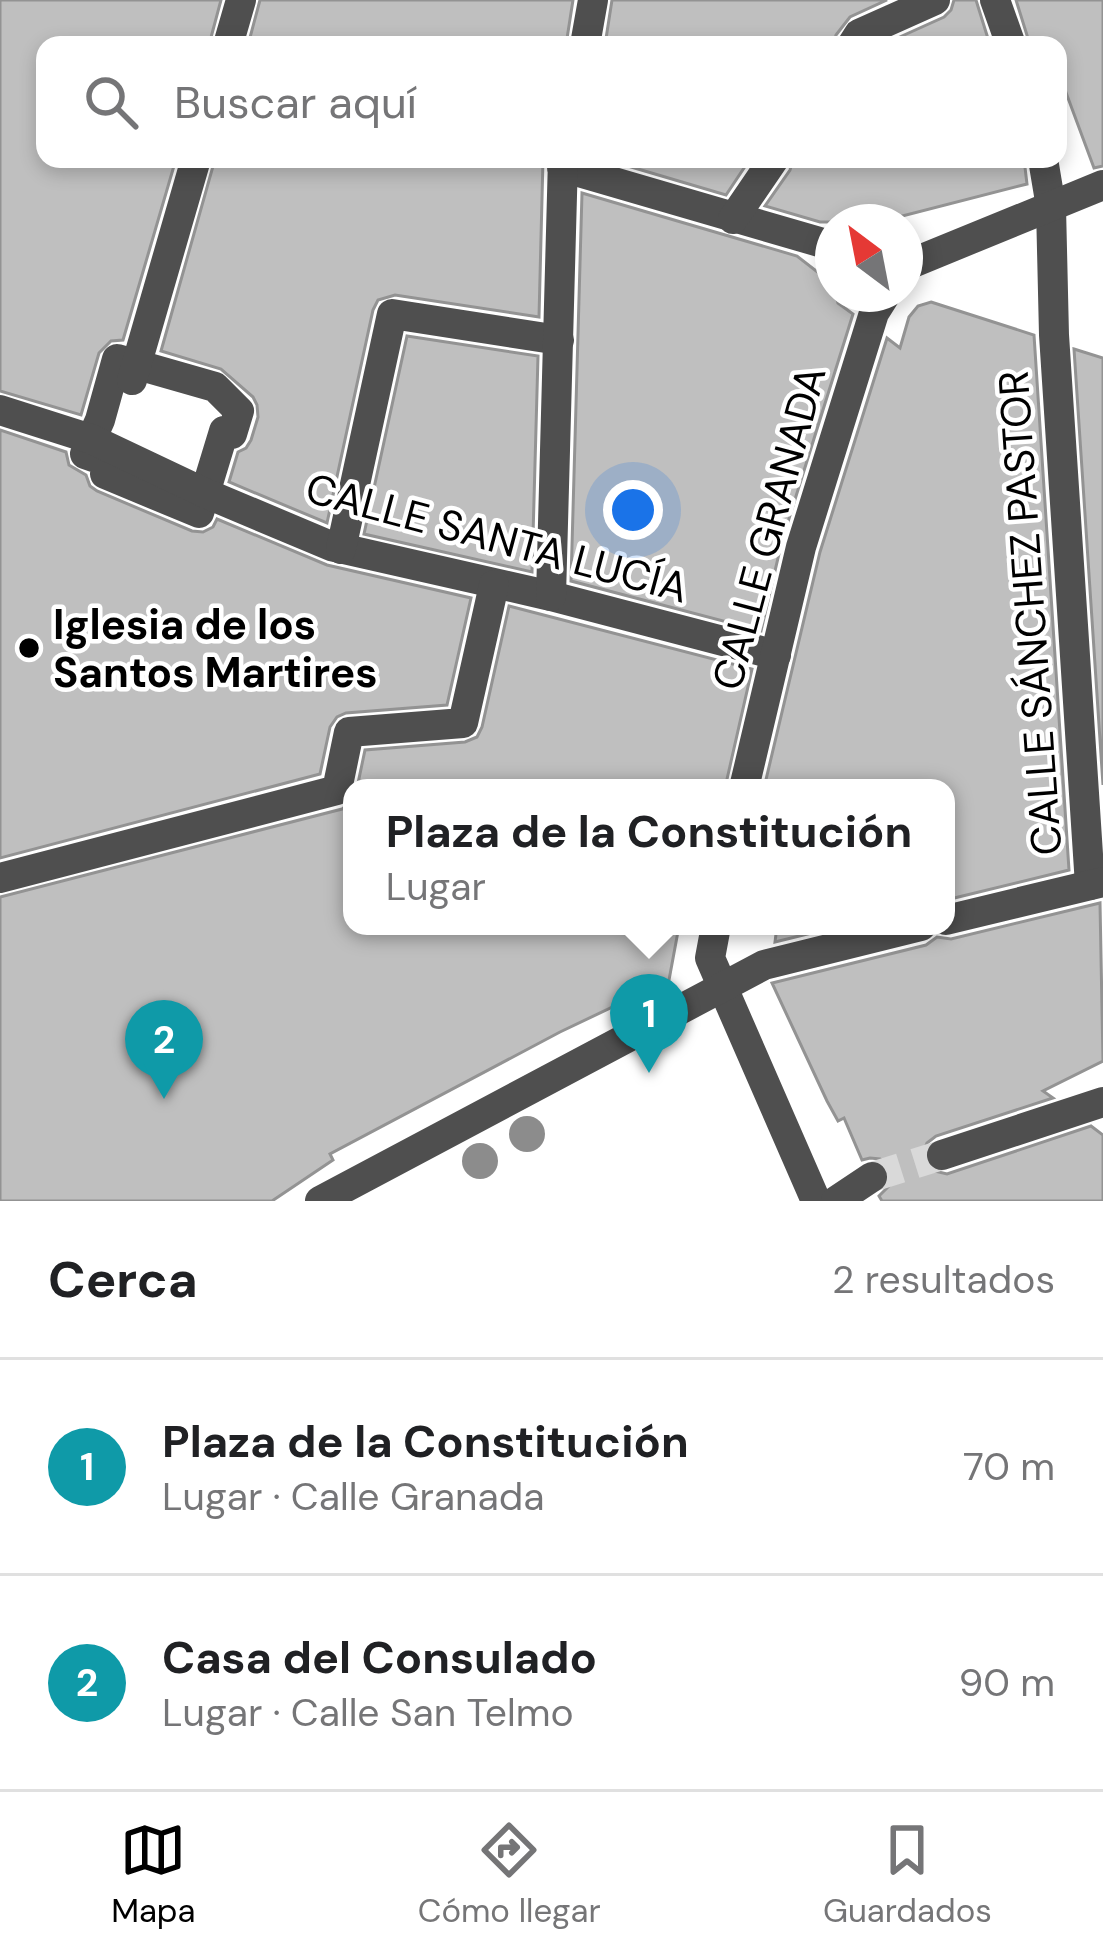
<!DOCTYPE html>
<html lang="es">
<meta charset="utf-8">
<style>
:root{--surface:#fff;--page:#f2f2f2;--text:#202124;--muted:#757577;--line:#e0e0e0;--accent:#000}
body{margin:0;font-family:"DM Sans",sans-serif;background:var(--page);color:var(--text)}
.compass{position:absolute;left:815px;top:204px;width:108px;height:108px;border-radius:50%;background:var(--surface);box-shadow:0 6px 18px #0003;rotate:328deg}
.you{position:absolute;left:633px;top:510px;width:42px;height:42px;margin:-30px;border:9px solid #fff;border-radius:50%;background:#1a73e8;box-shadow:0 0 0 18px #1a73e833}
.badge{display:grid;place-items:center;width:78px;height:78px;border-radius:50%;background:var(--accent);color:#fff;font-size:39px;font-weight:700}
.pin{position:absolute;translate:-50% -99px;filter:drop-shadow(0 3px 6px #0008)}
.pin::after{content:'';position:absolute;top:63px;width:42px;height:36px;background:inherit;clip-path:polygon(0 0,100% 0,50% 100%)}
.popup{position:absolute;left:343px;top:779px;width:612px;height:156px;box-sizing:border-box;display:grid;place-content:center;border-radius:24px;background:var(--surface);filter:drop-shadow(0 3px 9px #0005);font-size:39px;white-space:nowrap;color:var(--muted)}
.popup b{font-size:45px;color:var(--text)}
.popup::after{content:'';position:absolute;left:50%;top:100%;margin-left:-24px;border:24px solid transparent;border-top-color:var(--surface)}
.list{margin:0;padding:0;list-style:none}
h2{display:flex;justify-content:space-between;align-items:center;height:156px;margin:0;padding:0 48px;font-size:51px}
h2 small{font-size:39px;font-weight:400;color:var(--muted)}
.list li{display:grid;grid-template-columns:78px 1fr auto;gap:36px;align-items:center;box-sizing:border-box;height:216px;padding:0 48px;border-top:3px solid var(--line)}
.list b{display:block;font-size:45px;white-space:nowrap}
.list p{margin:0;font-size:39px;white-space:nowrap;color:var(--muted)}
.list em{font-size:39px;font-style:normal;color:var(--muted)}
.icon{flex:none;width:66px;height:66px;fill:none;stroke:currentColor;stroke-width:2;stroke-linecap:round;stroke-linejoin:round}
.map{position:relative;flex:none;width:1103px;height:1201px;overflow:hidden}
.search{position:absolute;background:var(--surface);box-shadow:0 6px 18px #0003;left:36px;right:36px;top:36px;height:132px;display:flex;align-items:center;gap:30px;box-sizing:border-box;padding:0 42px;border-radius:24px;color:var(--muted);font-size:45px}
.sheet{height:588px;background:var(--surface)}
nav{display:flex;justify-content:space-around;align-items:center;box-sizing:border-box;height:168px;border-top:3px solid var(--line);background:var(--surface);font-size:33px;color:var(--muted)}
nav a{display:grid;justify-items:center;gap:6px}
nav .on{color:var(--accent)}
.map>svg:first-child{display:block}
</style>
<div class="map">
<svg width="1103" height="1201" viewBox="0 0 1103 1201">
<rect width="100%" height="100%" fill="#fff"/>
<g fill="#bfbfbf" stroke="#939393" stroke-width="3">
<path d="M0 0H221L209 45H45V159H176L123 340 111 341 99 353 81 415 0 391Z"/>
<path d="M260 0H573L566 45H248Z"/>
<path d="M612 0H887L850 17 836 35 833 45H605Z"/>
<path d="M954 0H976L990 45H882L944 17 951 10Z"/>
<path d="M1016 0H1103V166L1094 168 1058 71V45H1030Z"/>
<path d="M215 159H543L539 317 395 295 378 300 373 310 327 523 229 482 238 452 246 448 251 440 258 417 257 405 253 397 221 369 161 351Z"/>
<path d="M604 159H750L726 195Z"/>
<path d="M793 159H1024L1027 184 879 222H820L765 206 790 170Z"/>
<path d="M582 193 797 256 833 284V294H836L838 303 853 314 782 541 761 631 571 581Z"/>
<path d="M931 302 1034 335 1069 870 946 900V788H764L820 552 887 338 900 348 909 317 918 306Z"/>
<path d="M407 336 538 356 532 572 364 534Z"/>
<path d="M1074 349 1103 358V785Z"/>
<path d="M0 430 66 452 69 465 86 475 90 486 97 491 192 531 203 532 213 527 217 519 327 565 471 598 447 705 346 713 337 717 330 727 320 774 0 858Z"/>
<path d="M509 606 752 669 725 788H357L365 750 465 742 477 737 482 727Z"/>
<path d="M352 802V926H679L669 980 560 1032 330 1154 333 1160 272 1201H0V897L342 809Z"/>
<path d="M1100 903 1103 1061 1043 1091 1053 1098 936 1136 927 1143 923 1152 924 1162 930 1170 947 1174 1091 1126 1103 1135V1201H882L879 1196 890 1185 889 1167 880 1159 870 1158 862 1160 844 1118 838 1121 827 1101 772 983 926 945 937 937 951 939Z"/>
<path d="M777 926H840L775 942Z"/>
</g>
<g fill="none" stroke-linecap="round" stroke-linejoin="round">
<path stroke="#d9d9d9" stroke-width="30" stroke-dasharray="30 15" stroke-linecap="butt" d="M872 1177 942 1155"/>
<g stroke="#4f4f4f" stroke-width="30">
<path d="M995 0 1011 45"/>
<path d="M228 45 241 0"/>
<path d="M585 45 593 0"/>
<path d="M852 45 859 34 935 0"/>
<path d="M1043 159 1051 207 1054 335 1090 885"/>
<path d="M562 167 833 246"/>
<path d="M733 219 774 159"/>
<path d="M905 266 1103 185"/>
<path d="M117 359 215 387 239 411 232 434 224 431 199 513 105 474 108 462 85 454 100 420Z"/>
<path d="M132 380 196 159"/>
<path d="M0 410 91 439 205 493 331 546 551 596 776 655"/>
<path d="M341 549 392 314 559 340"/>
<path d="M551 596 563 159"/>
<path d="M744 788 801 547 874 313 886 294"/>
<path d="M0 878 337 790 349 732 463 723 494 585"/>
<path d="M946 920 1103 882"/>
<path d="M716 926 710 958 816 1201"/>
<path d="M942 1155 1103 1102"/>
<path d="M320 1201 764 965 921 926"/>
<path d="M836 1201 872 1177"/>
</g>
</g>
<g fill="#8c8c8c">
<circle cx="527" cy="1134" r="18"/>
<circle cx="480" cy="1161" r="18"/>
</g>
<circle fill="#000" stroke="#fff" stroke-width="4.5" cx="29" cy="648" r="12"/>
<g text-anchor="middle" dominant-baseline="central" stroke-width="9" stroke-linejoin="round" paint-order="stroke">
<g font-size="42" fill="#000" stroke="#fff">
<text transform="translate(769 528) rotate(-75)">CALLE GRANADA</text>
<text transform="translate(497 538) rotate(15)">CALLE SANTA LUCÍA</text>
<text transform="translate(1030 613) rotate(-94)">CALLE SÁNCHEZ PASTOR</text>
</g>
<g font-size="42" font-weight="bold" fill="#000" stroke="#fff" text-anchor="start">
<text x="53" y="624">Iglesia de los<tspan x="53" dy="48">Santos Martires</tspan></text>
</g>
</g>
</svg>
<svg class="compass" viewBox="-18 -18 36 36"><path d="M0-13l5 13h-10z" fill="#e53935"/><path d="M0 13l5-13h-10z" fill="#757577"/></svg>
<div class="you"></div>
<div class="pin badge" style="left:649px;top:1073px;background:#0f9aa8">1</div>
<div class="popup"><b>Plaza de la Constitución</b>Lugar</div>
<div class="pin badge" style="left:164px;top:1099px;background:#0f9aa8">2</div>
<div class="search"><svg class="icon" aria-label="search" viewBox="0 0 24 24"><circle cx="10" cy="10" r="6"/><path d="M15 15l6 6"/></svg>Buscar aquí</div>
</div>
<section class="sheet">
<h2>Cerca<small>2 resultados</small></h2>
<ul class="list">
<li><span class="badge" style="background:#0f9aa8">1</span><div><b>Plaza de la Constitución</b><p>Lugar · Calle Granada</p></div><em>70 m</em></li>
<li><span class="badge" style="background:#0f9aa8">2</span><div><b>Casa del Consulado</b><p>Lugar · Calle San Telmo</p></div><em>90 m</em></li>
</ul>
</section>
<nav>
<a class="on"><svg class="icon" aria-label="map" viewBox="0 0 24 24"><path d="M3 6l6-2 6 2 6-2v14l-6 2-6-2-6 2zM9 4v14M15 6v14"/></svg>Mapa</a>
<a><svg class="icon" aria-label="directions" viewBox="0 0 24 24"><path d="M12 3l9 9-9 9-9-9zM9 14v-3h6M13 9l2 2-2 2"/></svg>Cómo llegar</a>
<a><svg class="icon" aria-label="saved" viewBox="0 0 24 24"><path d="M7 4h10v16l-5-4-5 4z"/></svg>Guardados</a>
</nav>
